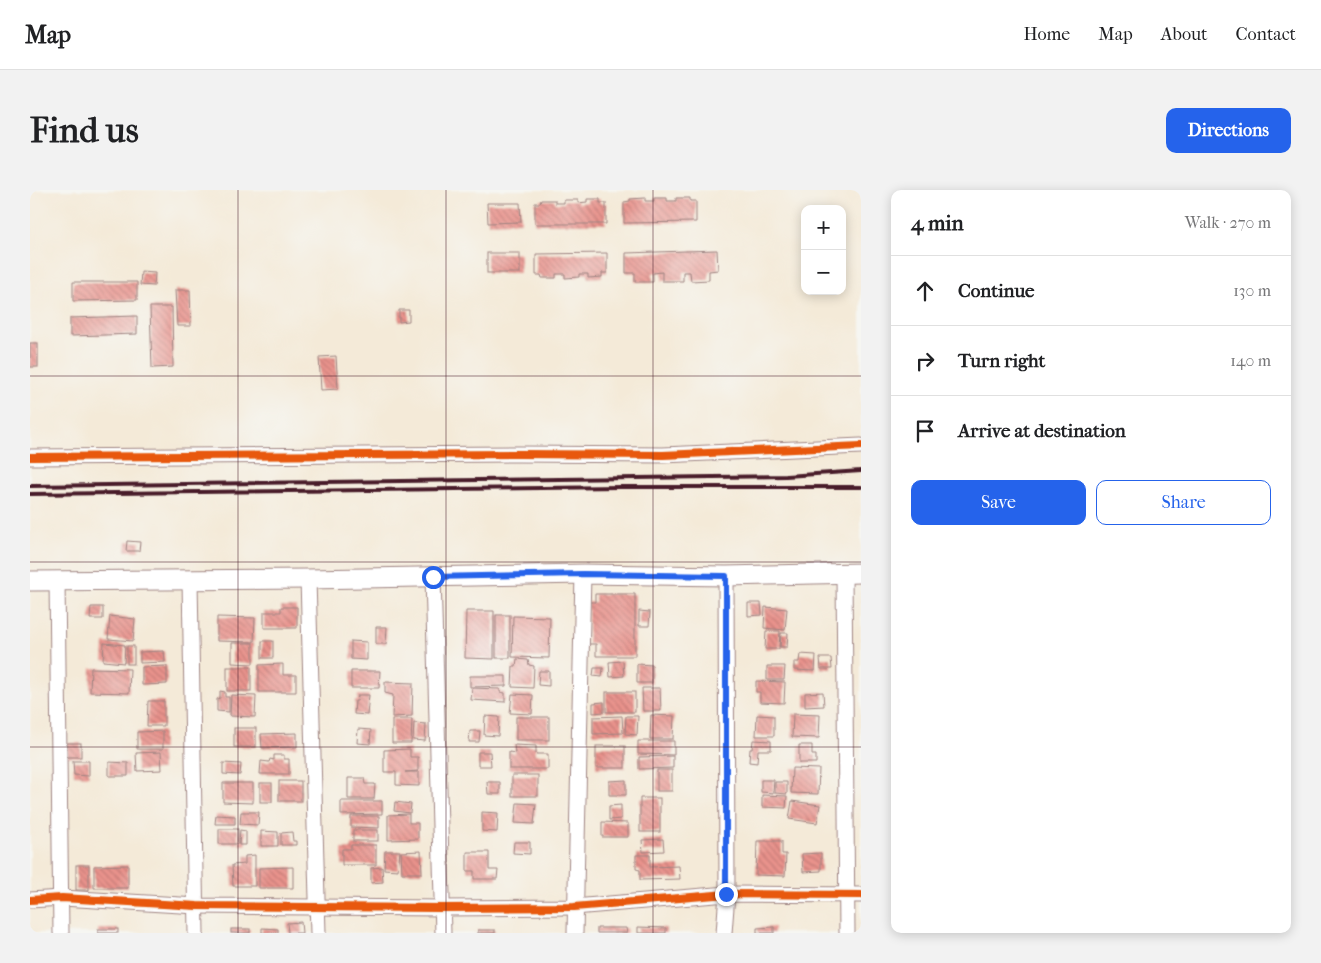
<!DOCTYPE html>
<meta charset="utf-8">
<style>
:root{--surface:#fff;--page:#f2f2f2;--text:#202124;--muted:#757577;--line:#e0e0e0;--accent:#2563eb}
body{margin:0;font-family:"IM FELL French Canon",serif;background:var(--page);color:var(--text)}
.controls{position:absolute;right:15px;top:15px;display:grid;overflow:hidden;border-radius:10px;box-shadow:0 2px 12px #0003}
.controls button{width:45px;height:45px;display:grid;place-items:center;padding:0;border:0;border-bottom:1px solid var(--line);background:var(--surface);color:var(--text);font:25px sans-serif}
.stop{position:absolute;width:15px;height:15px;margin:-11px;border:4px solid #2563eb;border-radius:50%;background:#fff}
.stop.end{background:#2563eb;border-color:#fff;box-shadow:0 1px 5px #0008}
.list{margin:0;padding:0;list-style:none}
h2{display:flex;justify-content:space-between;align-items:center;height:65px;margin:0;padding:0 20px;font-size:21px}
h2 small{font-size:16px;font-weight:400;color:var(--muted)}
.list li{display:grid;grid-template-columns:32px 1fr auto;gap:15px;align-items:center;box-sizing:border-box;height:70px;padding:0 20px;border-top:1px solid var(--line)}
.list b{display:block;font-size:19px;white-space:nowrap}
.list em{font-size:16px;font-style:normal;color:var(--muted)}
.actions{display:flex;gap:10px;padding:15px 20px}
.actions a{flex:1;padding:11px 0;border:1px solid var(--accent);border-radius:10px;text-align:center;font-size:18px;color:var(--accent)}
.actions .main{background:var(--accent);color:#fff}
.icon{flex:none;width:28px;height:28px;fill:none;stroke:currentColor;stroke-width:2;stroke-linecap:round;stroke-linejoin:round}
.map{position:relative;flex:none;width:831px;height:743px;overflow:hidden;border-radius:10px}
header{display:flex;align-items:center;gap:30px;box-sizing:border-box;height:70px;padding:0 25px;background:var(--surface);border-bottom:1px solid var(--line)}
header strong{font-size:24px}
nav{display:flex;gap:28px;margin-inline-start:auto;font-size:18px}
.intro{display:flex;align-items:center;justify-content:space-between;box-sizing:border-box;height:120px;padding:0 30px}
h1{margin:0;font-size:35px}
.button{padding:12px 22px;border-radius:10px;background:var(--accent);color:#fff;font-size:18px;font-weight:700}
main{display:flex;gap:30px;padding:0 30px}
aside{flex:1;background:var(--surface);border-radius:10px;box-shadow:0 2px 12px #0003}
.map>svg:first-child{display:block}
</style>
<header>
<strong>Map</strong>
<nav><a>Home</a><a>Map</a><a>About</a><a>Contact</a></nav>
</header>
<div class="intro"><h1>Find us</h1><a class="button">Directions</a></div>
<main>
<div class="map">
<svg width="831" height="743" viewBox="0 0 831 743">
<defs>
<pattern id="building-back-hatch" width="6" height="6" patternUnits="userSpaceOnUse" patternTransform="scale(1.25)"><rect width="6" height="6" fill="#e9938c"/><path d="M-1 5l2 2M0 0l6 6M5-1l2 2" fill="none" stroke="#bf7773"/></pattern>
</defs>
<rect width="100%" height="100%" fill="#f6f6f2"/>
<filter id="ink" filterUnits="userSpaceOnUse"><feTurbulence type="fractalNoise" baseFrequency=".02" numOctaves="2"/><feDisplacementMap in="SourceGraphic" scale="10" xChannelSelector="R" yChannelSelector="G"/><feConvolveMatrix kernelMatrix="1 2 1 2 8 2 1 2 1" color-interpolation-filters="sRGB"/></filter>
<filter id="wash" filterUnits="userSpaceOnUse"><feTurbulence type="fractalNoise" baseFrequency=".0096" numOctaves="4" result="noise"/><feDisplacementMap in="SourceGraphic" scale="20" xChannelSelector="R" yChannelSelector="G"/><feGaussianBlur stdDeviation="1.12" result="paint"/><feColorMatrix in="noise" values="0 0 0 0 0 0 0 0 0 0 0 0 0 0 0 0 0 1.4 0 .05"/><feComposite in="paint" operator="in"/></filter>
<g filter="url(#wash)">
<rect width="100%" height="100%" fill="#f4ead8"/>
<g id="blocks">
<g fill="url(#building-back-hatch)">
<path d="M615 8V11H624V8H637V11H646V8H660V11H666V32L594 33V12L600 11V9Z"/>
<path d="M557 9H570V13H576V34H505V13H510L511 10H525V13H534V10H548V13L557 12Z"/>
<path d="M457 13H490L491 32 458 33Z"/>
<path d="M687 60 688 80 679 81V90L661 91 660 82H653V91H632V82L623 83V92H605V83H596V63Z"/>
<rect x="457" y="63" width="33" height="20"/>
<path d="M577 63V83H572V87L558 88V84H549V87L535 88V84H526V88H512L511 85H506V64Z"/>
<path d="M111 82 125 83 124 96 110 95Z"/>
<path d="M43 92H107V110L43 111Z"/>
<path d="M145 100H160L161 136H147Z"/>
<path d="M120 117H142L143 177 122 178Z"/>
<path d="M369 120H379V131L369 132Z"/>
<path d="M107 126V144L40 146V128Z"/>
<rect x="0" y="153" width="8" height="24"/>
<path d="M306 166 308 199 291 200 289 167Z"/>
<path d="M97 351 110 352 109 361H96Z"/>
<path d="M565 404H605V466H566V454H558V412H565Z"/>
<path d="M718 413H731L732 425 718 426Z"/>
<path d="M61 417H73V429H60Z"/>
<path d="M251 417H267V438H234V422H251Z"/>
<path d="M735 417 757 419 755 440 734 438Z"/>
<path d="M436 421H464V469L435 468Z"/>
<path d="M609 421 620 422 619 436H609Z"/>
<rect x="466" y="425" width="14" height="43"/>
<path d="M80 426 105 429 103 451 78 449Z"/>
<path d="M483 426 520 427 519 468 482 467Z"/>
<path d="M187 427 225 428 224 452 187 451Z"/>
<path d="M346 437H357L356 454H346Z"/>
<path d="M736 441H750L749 459H735Z"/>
<path d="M751 443H758L757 457H750Z"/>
<rect x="232" y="451" width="11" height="17"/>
<path d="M321 451 337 452V470L321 469Z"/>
<path d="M74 453 95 455 94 473 73 471Z"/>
<path d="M202 453H223V474L202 473Z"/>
<rect x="97" y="456" width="7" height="18"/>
<path d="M134 461 135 472 110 473V462Z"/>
<path d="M770 464 786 465 785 481 764 480V472H769Z"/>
<path d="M790 468H801L802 479H791Z"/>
<path d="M487 469 498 470 499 475 504 476 503 498 482 497 483 476H486Z"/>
<path d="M593 471 594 486 580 487 579 472Z"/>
<path d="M253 474V485H266V502H229V475Z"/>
<path d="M607 474 622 475V493H607Z"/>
<path d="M137 476V494L112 495V477Z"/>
<path d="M737 476H755L754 490H737Z"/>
<rect x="197" y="477" width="24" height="24"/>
<path d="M61 478 100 479 99 503 60 502Z"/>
<path d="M564 478H573L572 487 563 486Z"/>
<path d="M321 481H350L349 498H321Z"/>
<path d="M509 481H519V496L508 495Z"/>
<path d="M440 486H476V496L440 497Z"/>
<path d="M726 491 755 492 754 513 730 512V502H726Z"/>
<path d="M355 492 383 493 382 526 362 527 363 505 355 503Z"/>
<path d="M442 498 470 499V502L475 503V512L441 510Z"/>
<path d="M612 498H630L631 521H613Z"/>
<path d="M190 501 195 502V507H199V522L187 521V509L190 508Z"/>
<rect x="576" y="502" width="29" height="20"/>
<path d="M793 502 794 516 775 517V503Z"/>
<path d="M482 504 503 505 502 524 480 523Z"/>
<path d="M201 505 226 506 225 527 200 526Z"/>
<path d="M328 505H339L337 525 324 524 325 511H327Z"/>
<path d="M118 511H134V536H117Z"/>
<path d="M574 512V522L563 523V513Z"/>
<path d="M763 524 790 525 789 548 762 547Z"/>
<path d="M621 525 644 526 643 549H620Z"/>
<path d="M727 525 744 526V546H726Z"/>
<path d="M455 526 469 527 468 546 454 545Z"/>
<path d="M592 526 593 543 563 544V527Z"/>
<path d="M596 526H608L607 545 595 544Z"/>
<rect x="486" y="527" width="33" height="23"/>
<path d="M362 529H382L381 553H362Z"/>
<path d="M384 533 396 534 395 551 383 550Z"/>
<rect x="204" y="538" width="22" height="19"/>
<path d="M328 539 341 540 340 554 327 553Z"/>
<path d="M133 541V559H107V542Z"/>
<path d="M440 541H450L449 552H439Z"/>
<path d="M267 543V557L232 558 231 544Z"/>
<path d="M723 550 741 551V560H728L727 573 719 572 720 559H722Z"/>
<path d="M608 551H644V565L608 564Z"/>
<rect x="37" y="553" width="14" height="14"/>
<path d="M484 555 506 556V564H518V579H479V562L485 563Z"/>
<path d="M769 555H782V565H786V573H769Z"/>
<rect x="566" y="556" width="29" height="22"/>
<path d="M380 559V567H388V581L375 582H389V596L366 595V582H354V560Z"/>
<path d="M131 562 132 580 107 581 106 563Z"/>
<path d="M448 562H460L461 576H448Z"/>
<path d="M244 565H254V569H259V584H230L231 571 239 572 240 569 244 570Z"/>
<path d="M643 566V578L609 579V567Z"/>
<path d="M43 571H59V586L44 585Z"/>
<path d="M79 572 98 573V586H79Z"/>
<path d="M193 573 211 574 210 585 193 584Z"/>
<path d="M762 578 789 579 788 604 761 603Z"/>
<rect x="627" y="580" width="15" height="21"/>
<rect x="482" y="585" width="26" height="21"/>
<path d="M318 588H334L335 594H345L344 609H318Z"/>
<path d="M596 590V605H579V591Z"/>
<path d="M731 590H744L743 603 731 602Z"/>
<rect x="249" y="591" width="22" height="20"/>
<path d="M457 592H470V604H458Z"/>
<path d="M745 592H757V604L745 603Z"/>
<path d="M193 593H223V613L193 612Z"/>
<rect x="230" y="593" width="12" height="19"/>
<path d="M732 605 757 606 756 618 732 617Z"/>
<rect x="610" y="608" width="20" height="34"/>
<path d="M311 611H352V624L311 625Z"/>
<path d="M762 611 790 615 787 633 759 629Z"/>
<path d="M365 612 381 614 380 623 364 621Z"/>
<path d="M487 613 506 614 504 634 485 633Z"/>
<path d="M591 615V629L579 630V616Z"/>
<path d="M211 622H229L228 635 210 634Z"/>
<path d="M452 622 468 623 467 642 452 641Z"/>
<path d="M379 624V633H388V649L358 650V625Z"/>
<path d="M186 625 205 626V634H185Z"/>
<path d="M321 626H349V638L321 637Z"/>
<path d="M572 632 598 633V647H572Z"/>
<rect x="189" y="639" width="19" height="15"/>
<path d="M210 640 216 641V655H209Z"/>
<rect x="323" y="640" width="25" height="11"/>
<path d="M231 641 248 642V656H231Z"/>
<path d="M262 642 263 651H266V655H251V643Z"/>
<path d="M633 649 634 661 613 662 612 650Z"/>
<path d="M727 651H752V664H756L755 686 726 685Z"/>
<path d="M484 652H500V664L483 663Z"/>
<path d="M321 655H346V675H312V659H321Z"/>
<path d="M355 661H370L368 680 354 679Z"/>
<path d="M391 661 392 683H372L371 662Z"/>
<path d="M437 662H459V680H468L467 689H444V681H437Z"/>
<path d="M791 663V681L773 682 772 664Z"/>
<path d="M225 665V696H203L202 675 215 674V666Z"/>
<path d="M606 665H620V677L649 676 650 689 610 690V680L606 679Z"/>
<rect x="46" y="675" width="13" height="25"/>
<path d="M98 675V698H64V676Z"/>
<path d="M263 677V698H229V678Z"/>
<path d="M352 677 353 692 341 693V678Z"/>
<path d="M271 732 272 743H258L257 733Z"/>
<path d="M608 737 636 738V743H608Z"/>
<path d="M744 737V743H727V738Z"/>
<path d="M232 738 248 739V743H232Z"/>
<path d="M567 738H596L597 743H567Z"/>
<rect x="68" y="739" width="20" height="4"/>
<rect x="201" y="739" width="19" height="4"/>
<rect x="448" y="740" width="17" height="3"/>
</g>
</g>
</g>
<g filter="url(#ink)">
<use href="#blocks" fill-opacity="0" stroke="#9f8482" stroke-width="1"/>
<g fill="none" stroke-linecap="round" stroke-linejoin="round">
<defs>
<g id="minor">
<path d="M0 267 489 264 633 265 831 256"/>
<path d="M814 384 817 743"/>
<path d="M403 387 413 743"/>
<path d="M278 389 288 743"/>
<path d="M27 390 31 743"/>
<path d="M160 390 166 743"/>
<path d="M0 710 32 708 167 716 413 718 544 717 697 704 831 705"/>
<path d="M545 743 553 384"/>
<path d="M694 743 697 704 696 386"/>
</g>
<path id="tertiary" d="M0 391 278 389 553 384 696 386 831 383"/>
</defs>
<use href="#minor" stroke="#9f8482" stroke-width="17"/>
<use href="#tertiary" stroke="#9f8482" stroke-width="21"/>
<use href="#minor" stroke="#fff" stroke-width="15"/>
<use href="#tertiary" stroke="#fff" stroke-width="19"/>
<g stroke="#4a1f2b" stroke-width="4">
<path d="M0 296 756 286 831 281"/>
<path d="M0 304 590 297H831"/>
</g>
<defs>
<g id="cycleway">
<path d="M0 267 489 264 633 265 831 256"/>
<path d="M0 710 32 708 167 716 413 718 544 717 697 704 831 705"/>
</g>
</defs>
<use href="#cycleway" stroke="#f6f6f2" stroke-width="11"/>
<use href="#cycleway" stroke="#e8590c" stroke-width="8"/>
</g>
</g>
<g fill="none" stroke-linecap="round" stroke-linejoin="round" filter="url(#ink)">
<path stroke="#2563eb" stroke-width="6" d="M403 387 553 384 696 386V704"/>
</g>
<path fill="none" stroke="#4a1f2b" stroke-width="1" stroke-opacity="0.55" d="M208 0V743M416 0V743M623 0V743M0 186H831M0 372H831M0 557H831"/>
</svg>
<div class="controls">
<button>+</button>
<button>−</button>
</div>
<div class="stop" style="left:403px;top:387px"></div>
<div class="stop end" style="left:696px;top:704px"></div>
</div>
<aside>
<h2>4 min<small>Walk · 270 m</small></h2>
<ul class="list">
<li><svg class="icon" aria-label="ahead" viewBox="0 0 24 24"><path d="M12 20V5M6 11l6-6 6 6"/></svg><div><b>Continue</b></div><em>130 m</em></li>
<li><svg class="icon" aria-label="right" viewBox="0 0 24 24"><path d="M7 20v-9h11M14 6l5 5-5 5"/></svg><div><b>Turn right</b></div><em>140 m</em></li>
<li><svg class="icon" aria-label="arrive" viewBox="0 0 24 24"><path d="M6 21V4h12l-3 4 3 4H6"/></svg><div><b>Arrive at destination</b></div></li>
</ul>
<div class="actions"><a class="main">Save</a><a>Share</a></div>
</aside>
</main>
